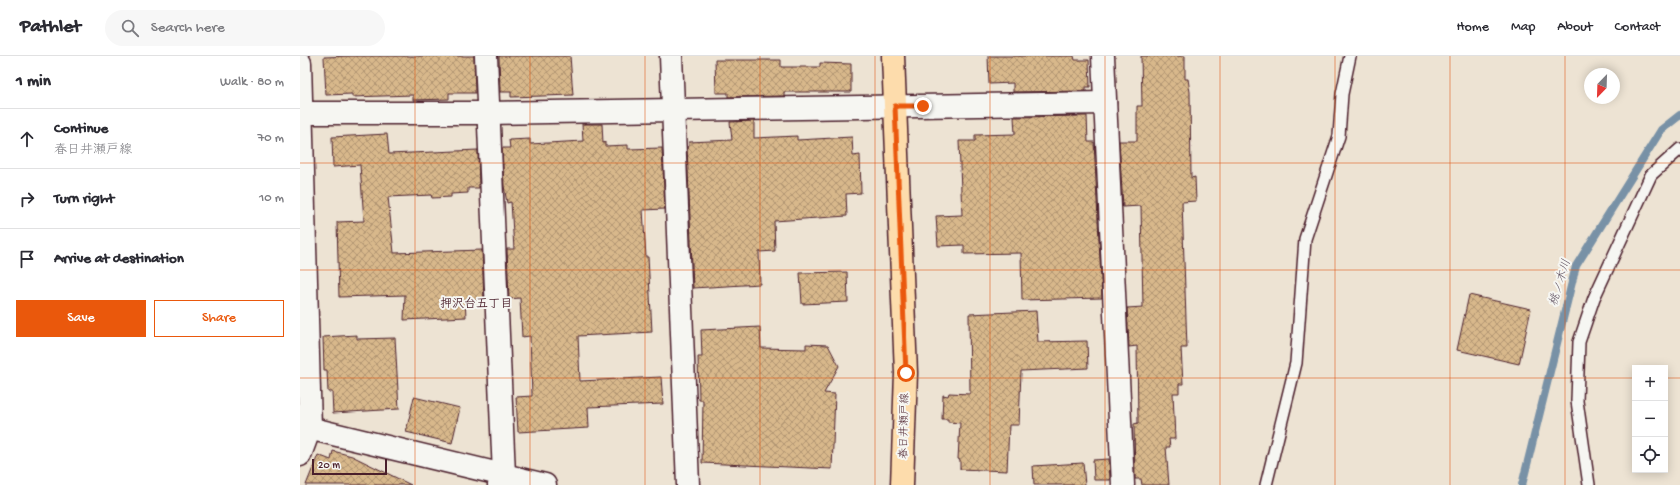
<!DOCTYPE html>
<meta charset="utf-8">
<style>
:root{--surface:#fff;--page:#f7f7f7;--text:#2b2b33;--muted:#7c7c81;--line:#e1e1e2;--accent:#ea580c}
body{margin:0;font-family:"Gochi Hand","Klee One",sans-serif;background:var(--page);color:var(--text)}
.controls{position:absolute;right:12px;bottom:12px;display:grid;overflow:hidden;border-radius:0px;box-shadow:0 2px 10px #0003}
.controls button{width:36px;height:36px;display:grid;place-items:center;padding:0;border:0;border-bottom:1px solid var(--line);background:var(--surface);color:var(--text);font:20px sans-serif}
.compass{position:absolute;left:1284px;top:12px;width:36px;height:36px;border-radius:50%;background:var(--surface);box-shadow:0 2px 10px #0003;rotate:203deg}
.scale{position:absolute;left:12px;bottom:10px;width:75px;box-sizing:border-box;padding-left:4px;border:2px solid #4a1f2b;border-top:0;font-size:11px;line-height:14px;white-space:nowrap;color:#4a1f2b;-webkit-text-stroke:3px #f6f6f2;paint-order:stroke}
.stop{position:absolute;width:12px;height:12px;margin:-9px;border:3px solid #ea580c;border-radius:50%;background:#fff}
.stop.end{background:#ea580c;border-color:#fff;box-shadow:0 1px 4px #0008}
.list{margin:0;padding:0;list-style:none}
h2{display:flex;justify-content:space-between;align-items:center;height:52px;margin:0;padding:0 16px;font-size:17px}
h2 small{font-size:13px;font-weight:400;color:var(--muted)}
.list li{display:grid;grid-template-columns:26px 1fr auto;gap:12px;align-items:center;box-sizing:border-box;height:60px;padding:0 16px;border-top:1px solid var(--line)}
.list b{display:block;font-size:15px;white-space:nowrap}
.list p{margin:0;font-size:13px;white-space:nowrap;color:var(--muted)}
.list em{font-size:13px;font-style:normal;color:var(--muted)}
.actions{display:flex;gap:8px;padding:12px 16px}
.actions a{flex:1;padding:9px 0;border:1px solid var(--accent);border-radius:0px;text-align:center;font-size:14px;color:var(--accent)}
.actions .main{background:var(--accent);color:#fff}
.icon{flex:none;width:22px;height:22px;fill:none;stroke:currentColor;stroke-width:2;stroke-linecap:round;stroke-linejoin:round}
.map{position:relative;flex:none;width:1380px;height:429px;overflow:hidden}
header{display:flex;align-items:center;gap:24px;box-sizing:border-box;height:56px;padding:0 20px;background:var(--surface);border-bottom:1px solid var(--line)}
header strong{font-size:19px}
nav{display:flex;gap:22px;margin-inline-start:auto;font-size:14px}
.search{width:280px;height:36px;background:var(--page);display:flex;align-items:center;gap:10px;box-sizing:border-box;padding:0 14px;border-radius:22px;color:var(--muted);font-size:15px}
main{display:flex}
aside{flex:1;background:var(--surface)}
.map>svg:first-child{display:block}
</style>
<header>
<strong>Pathlet</strong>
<div class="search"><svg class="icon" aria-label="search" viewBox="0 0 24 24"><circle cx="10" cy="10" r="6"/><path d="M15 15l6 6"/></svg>Search here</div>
<nav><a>Home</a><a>Map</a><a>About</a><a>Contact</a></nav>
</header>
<main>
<aside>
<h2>1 min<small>Walk · 80 m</small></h2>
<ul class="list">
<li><svg class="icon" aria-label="ahead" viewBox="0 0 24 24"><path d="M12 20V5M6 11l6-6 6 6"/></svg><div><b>Continue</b><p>春日井瀬戸線</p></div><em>70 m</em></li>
<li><svg class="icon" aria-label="right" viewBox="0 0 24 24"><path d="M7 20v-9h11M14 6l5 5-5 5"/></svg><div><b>Turn right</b></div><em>10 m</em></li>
<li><svg class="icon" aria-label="arrive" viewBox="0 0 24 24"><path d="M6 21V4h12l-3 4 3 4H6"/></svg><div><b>Arrive at destination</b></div></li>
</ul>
<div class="actions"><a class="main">Save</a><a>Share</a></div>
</aside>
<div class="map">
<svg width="1380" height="429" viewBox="0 0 1380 429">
<defs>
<pattern id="building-cross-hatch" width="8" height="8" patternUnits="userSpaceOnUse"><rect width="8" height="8" fill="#d8b88b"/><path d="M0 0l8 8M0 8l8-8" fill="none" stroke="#b19572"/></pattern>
</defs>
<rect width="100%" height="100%" fill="#ede3d3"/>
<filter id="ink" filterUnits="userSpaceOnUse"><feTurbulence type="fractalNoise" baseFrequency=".025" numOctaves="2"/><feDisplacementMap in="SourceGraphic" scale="8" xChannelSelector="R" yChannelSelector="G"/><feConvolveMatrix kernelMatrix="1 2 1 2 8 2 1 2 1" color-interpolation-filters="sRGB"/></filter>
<g filter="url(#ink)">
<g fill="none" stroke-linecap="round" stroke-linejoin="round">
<path stroke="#7891a6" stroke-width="8" d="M1222 429 1276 210 1361 74 1380 59"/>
</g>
<g fill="url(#building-cross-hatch)" stroke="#4a1f2b">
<path d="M52 0H174L175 37H149V43L113 44V39L52 41V38L26 39 24 1Z"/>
<path d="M199 0H270L273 39 211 41V36H200Z"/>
<path d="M688 0H774L775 4H789L790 31H786V35L713 36V27L689 28Z"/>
<path d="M841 0H885V23H888L890 36 891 122 895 121 896 145 882 146 887 292H881L883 328H879V337H873L875 383H869L870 391H866L869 429H842L841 423H835L834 368 838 367 837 290 829 291 827 252 843 251 841 150 823 151 819 85H837V50H842Z"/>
<path d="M415 4H481V11H520V7L551 8V36H484V40L428 41V37H416Z"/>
<path d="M787 60 788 86H794L802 242 722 244 721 197 664 198V189L638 190 636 160 662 159 659 85H675V79L715 78 714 61Z"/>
<path d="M454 65V82L497 80V84L552 81 553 100 560 99 561 137 546 138 547 160 474 165 475 195 459 196 460 228 393 232 387 91 389 90V86L432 84 430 66Z"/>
<path d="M282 68H302L303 87 305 86V90L328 89V93L362 92 365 153 343 154 346 201H348L352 276 278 280 280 325 361 321 363 348 288 351 289 372 218 376 216 341 232 340 230 280 222 281 220 242 209 243 207 193H214L211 146 207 147 204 130 202 92H210L209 84 230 83V88L283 85Z"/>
<path d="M87 78 89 98 178 94 179 132H168V137L151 138V141L132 142 131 139 88 141 94 197 182 194 184 244H165L166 261 104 264 105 239 39 241 37 166 64 165 60 109 33 111 32 81Z"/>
<path d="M547 216 548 246 502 248 500 217Z"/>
<path d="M1169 239 1231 253 1219 308 1157 294Z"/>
<path d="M736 255 738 286 787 285 788 312 721 315 719 369H709L707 415 660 413V404L658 403 660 367 648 366V363H642L643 339 648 340 649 337 670 338 669 258Z"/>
<path d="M460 271 461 292 506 293V288L528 289 539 310 524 337 535 338 532 413 402 407 403 344H399L398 301H402L401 274Z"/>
<path d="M57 279V283L95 282 99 353 33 357 32 336H28L27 314H24L23 281Z"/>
<path d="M114 341 160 352 152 387 106 376Z"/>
<path d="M33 395 52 400 111 429H6L18 399 31 404Z"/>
<path d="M809 403 810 424H794L793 404Z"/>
<path d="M783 407 785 429H734L733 410Z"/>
</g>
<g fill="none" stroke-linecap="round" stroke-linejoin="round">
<defs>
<g id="service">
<path d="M966 429 996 307 1005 183 1039 80 1042 38 1050 0"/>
<path d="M1289 429 1277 345 1279 286 1294 242 1351 119 1380 93"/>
</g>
<g id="minor">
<path d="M186 0 204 419 199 429"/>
<path d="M371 0 388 429"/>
<path d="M803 0 823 429"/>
<path d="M0 7 10 372 0 399"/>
<path d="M0 57H189L805 47"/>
<path d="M0 370 245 429"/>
</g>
<path id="primary" d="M593 0 606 317 602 429"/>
</defs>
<use href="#service" stroke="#4a1f2b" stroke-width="14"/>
<use href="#minor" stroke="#4a1f2b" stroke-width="25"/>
<use href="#primary" stroke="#4a1f2b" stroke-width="25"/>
<use href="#service" stroke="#f6f6f2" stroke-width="11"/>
<use href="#minor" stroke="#f6f6f2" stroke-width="22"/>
<use href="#primary" stroke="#fddcac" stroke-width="22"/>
</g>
</g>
<g fill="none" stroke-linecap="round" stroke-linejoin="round" filter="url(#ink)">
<path stroke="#ea580c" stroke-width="5" d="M606 317 595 50H623"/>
</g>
<path fill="none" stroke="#e0560e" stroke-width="1" stroke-opacity="0.55" d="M115 0V429M230 0V429M345 0V429M460 0V429M575 0V429M690 0V429M805 0V429M920 0V429M1035 0V429M1150 0V429M1265 0V429M0 107H1380M0 214H1380M0 322H1335M1365 322H1380"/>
<g text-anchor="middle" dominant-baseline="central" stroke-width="4" stroke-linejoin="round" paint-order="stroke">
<g font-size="11" fill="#4a1f2b" stroke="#f6f6f2">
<text transform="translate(605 370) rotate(-89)">春日井瀬戸線</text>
</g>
<g font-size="12" font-style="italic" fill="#5d4e5e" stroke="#f6f6f2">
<text transform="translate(1261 227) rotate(-73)">桃ノ木川</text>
</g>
<g font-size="12" font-weight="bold" fill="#4a1f2b" stroke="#f6f6f2">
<text x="176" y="249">押沢台五丁目</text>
</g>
</g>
</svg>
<div class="controls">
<button>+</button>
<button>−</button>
<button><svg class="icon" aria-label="locate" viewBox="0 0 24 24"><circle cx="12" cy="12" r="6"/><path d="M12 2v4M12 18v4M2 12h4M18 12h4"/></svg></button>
</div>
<svg class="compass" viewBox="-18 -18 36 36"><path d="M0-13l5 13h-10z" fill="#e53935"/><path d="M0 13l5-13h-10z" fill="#7c7c81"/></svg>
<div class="scale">20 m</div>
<div class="stop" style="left:606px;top:317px"></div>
<div class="stop end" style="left:623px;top:50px"></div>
</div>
</main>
